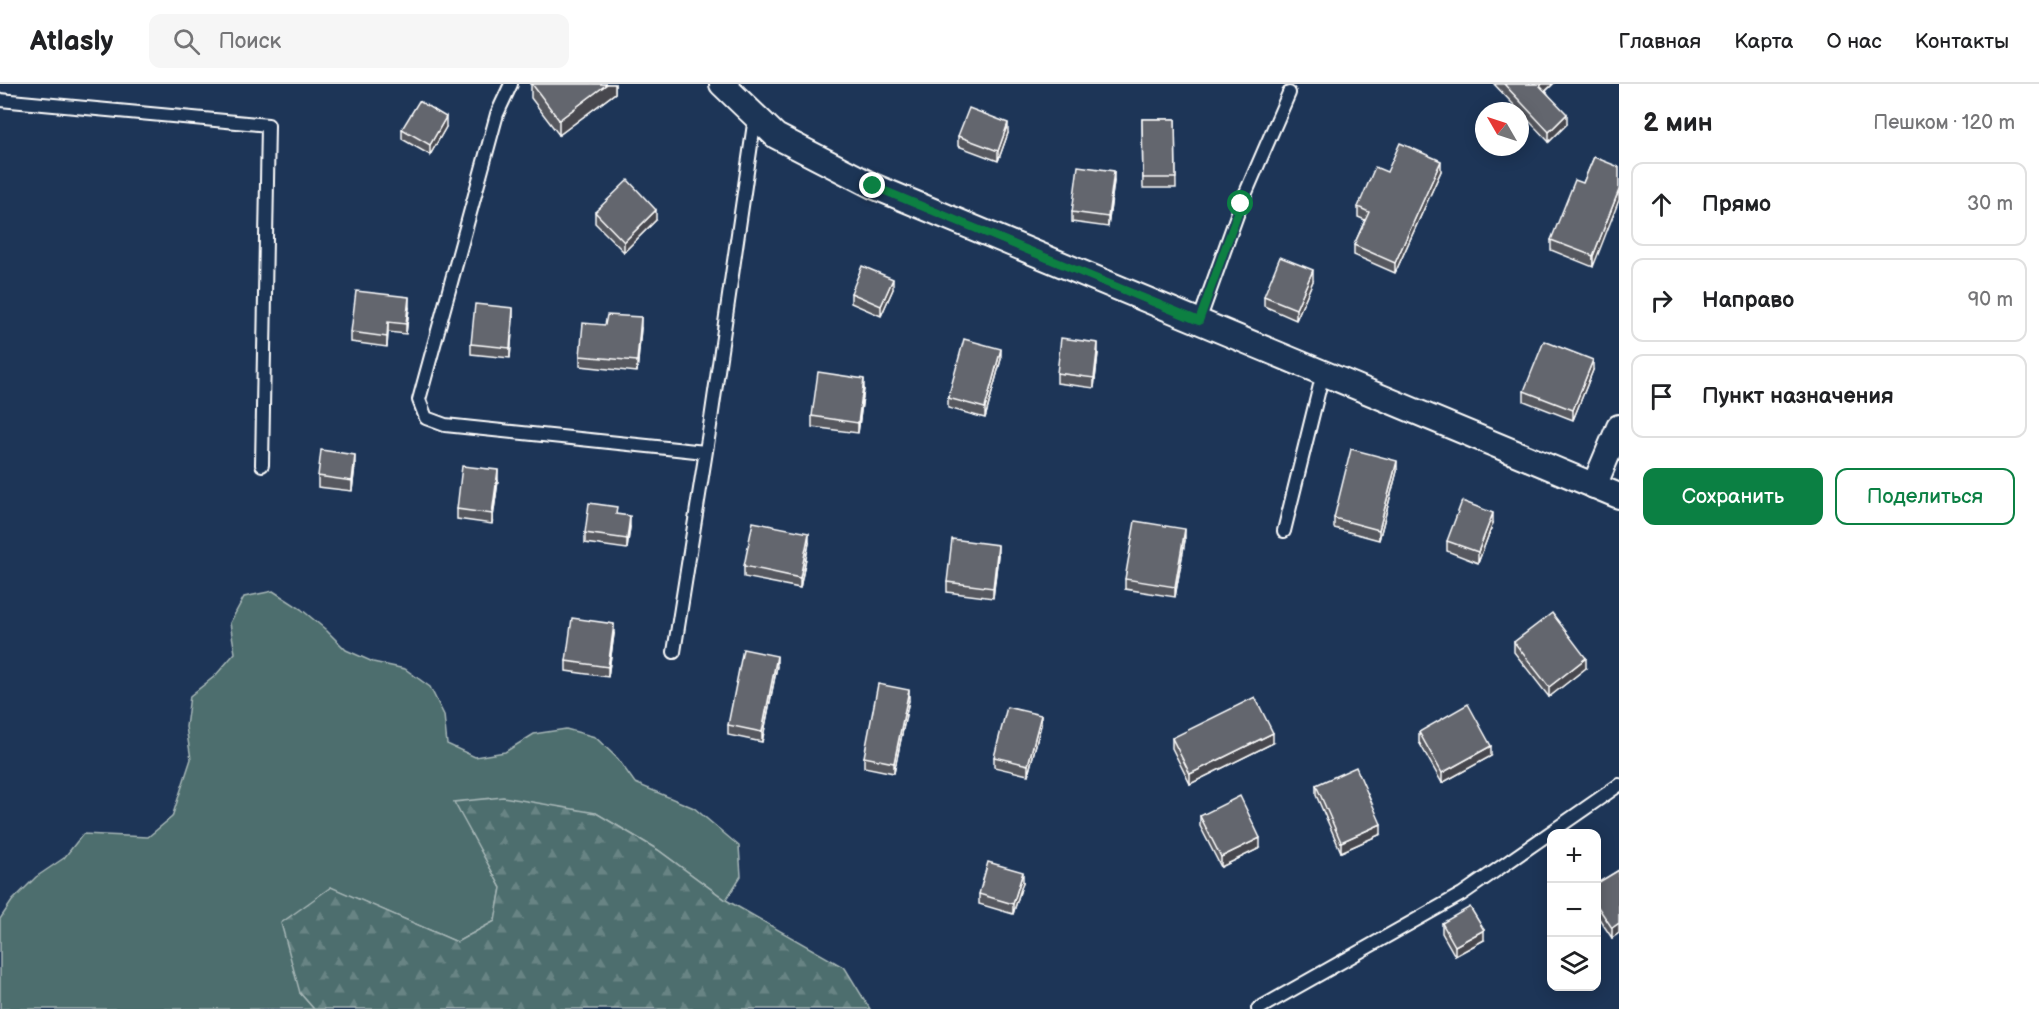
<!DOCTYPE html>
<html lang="ru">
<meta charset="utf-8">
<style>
:root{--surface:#fff;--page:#f6f6f6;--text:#202124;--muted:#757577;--line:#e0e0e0;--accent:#0b8043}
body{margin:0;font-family:"Balsamiq Sans",sans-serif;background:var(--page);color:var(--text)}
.controls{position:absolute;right:18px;bottom:18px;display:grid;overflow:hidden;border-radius:12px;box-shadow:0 3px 15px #0003}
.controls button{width:54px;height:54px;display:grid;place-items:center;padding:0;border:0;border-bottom:2px solid var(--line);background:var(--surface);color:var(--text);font:30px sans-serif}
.compass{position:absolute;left:1475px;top:18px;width:54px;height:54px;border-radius:50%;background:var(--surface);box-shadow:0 3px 15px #0003;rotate:309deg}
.stop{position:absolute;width:18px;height:18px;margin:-14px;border:4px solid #0b8043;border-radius:50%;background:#fff}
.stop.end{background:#0b8043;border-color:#fff;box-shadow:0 2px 6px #0008}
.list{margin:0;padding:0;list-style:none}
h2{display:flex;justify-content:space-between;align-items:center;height:78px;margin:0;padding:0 24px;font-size:26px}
h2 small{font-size:20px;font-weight:400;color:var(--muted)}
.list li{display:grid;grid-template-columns:39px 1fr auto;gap:18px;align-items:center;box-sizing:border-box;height:84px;margin:0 12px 12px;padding:0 12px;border:2px solid var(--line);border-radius:12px}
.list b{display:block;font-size:22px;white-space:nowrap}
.list em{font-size:20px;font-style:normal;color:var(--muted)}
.actions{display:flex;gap:12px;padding:18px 24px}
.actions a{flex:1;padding:14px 0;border:2px solid var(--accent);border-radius:12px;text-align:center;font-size:21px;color:var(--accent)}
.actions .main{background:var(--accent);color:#fff}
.icon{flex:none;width:33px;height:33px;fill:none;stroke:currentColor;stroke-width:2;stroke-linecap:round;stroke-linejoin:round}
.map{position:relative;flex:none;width:1619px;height:925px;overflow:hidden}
header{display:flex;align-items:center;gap:36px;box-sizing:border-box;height:84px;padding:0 30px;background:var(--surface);border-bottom:2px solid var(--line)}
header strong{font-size:28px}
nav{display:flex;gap:33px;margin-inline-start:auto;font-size:21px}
.search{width:420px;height:54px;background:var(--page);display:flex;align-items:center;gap:15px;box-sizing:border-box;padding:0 21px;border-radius:12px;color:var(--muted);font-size:22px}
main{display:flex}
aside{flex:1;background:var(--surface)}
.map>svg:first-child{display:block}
</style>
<header>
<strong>Atlasly</strong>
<div class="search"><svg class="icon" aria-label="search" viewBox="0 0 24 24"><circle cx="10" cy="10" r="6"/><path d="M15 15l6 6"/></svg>Поиск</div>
<nav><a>Главная</a><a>Карта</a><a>О нас</a><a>Контакты</a></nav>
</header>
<main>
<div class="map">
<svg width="1619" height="925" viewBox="0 0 1619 925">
<defs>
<pattern id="forest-firs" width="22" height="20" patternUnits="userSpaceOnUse" patternTransform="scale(1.5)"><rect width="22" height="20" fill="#4d6e6e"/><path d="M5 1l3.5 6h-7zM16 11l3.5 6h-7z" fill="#688484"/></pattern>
</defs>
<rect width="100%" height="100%" fill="#1d3557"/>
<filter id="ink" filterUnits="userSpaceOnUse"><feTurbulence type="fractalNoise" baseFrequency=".0167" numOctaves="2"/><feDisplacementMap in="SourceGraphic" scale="12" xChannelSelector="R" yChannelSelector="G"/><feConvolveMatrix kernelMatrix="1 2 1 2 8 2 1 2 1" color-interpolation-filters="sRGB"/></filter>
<g filter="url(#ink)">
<path fill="#4d6e6e" stroke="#a6b6b6" stroke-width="1.5" d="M273 507 301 525 325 545 346 566 373 578 405 585 430 603 444 631 447 660 475 673 505 668 534 650 566 645 595 653 618 675 635 699 694 724 739 762 741 792 726 816 658 766 596 729 455 718 501 804 495 837 457 858 330 803 300 909 314 925H0V835L12 817 36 793 64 774 83 750 148 753 172 733 191 675 186 643 190 612 215 592 235 569 230 539 244 513Z"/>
<path fill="url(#forest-firs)" stroke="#a6b6b6" stroke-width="1.5" d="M503 713 596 729 658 766 726 816 845 884 870 925H314L300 909 281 839 331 803 457 858 495 837 501 804 454 718Z"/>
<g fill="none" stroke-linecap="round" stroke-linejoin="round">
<defs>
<g id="lane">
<path d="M511 0 497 30 419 316 426 334 445 341 705 368"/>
<path d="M0 16 268 41 262 381"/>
<path d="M1199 237 1241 120 1289 9"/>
<path d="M1284 447 1323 289"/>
<path d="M674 568 710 342 755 33"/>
<path d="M1258 925 1462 810 1619 701"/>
</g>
<g id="street">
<path d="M722 0 776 52 873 102 1619 412"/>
<path d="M1594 402 1619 343"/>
</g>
</defs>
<use href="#lane" stroke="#fff" stroke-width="16"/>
<use href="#street" stroke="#fff" stroke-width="28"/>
<use href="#lane" stroke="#1d3557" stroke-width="12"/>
<use href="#street" stroke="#1d3557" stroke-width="24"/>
</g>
<g fill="#56585f" stroke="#fff" stroke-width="1.5">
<path d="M531 0H615V9L559 51 531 14Z"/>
<path d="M1494 0H1553L1546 7 1567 40 1549 58Z"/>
<path d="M1142 35H1175L1176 104H1143Z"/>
<path d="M446 43 430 71 402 55V45Z"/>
<path d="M1008 49 998 77 958 62V52Z"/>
<path d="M1594 73 1593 183 1551 166V156L1583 99Z"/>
<path d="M1441 87 1395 189 1354 171V161L1365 136 1358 133V123L1387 88Z"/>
<path d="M1114 97 1108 143 1072 138V128Z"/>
<path d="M595 128 656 136 624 168 595 139Z"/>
<path d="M1313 197 1296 236 1264 222V212Z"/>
<path d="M893 205 881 232 851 219V209Z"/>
<path d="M409 224 406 250 388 248 387 263 351 258V248Z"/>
<path d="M513 234 510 274 471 270V260Z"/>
<path d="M605 241 641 244 637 288 580 282V272Z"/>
<path d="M1098 269 1094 304 1057 299V289Z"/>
<path d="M1001 275 985 334 948 324V314Z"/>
<path d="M1593 286 1573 336 1524 317V307Z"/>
<path d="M864 305 858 349 812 343V332Z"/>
<path d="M355 381 352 407 318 403V392Z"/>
<path d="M1397 387 1379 456 1334 444V434Z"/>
<path d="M498 397 492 440 457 435V425Z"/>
<path d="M617 431 630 443 627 465 585 459V449Z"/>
<path d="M1493 439 1478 479 1447 467V457Z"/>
<path d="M1185 456 1175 513 1125 505V495Z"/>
<path d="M809 459 800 504 744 493V482Z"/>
<path d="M998 471 993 514 947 508V498Z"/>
<path d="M614 550 608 593 566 587V577Z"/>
<path d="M1514 558 1586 584 1549 613 1514 568Z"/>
<path d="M777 582 762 658 728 651V641Z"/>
<path d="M909 616 894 689 864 683V673Z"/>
<path d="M1041 641 1028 691 994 683V673Z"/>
<path d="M1419 648 1491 672 1442 699 1419 658Z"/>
<path d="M1172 654 1273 659 1190 700 1172 664Z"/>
<path d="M1316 701 1381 750 1341 768 1316 711Z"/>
<path d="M1200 732 1260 764 1221 783 1200 742Z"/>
<path d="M1619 786 1612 854 1596 830V800Z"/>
<path d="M1023 798 1013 830 979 820V810Z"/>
<path d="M1442 839 1484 856 1455 872 1442 849Z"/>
</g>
<g fill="#46474d" stroke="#fff" stroke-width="1.5">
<path d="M607 0H615V9L559 51V36Z"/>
<path d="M1542 0H1553L1540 12V2Z"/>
<path d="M1567 30V40L1549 58V48Z"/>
<path d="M446 33V43L430 71V61Z"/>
<path d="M1008 39V49L998 77V67Z"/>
<path d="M1441 77V87L1395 189V179Z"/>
<path d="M1114 87V97L1108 143V133Z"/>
<path d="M1619 106V116L1593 183V172Z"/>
<path d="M656 126V136L624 168V158Z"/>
<path d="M1313 186V197L1296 236V225Z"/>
<path d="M893 195V205L881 232V222Z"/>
<path d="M409 213V224L406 250V240Z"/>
<path d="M513 224V234L510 274V264Z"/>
<path d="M641 233V244L637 288V277Z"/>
<path d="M388 238V248L387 263V253Z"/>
<path d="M1098 259V269L1094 304V294Z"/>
<path d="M1001 265V275L985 334V324Z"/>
<path d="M1593 276V286L1573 336V326Z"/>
<path d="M864 295V305L858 349V339Z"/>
<path d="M355 371V381L352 407V397Z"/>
<path d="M1397 377V387L1379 456V446Z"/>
<path d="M498 386V397L492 440V430Z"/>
<path d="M1493 429V439L1478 479V468Z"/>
<path d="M630 432V443L627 465V455Z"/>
<path d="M1185 445V456L1175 513V503Z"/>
<path d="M809 449V459L800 504V494Z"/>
<path d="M998 461V471L993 514V504Z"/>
<path d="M614 540V550L608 593V583Z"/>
<path d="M777 572V582L762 658V648Z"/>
<path d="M1586 574V584L1549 613V603Z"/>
<path d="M909 606V616L894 689V679Z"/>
<path d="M1041 631V641L1028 691V681Z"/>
<path d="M1273 649V659L1190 700V690Z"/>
<path d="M1491 662V672L1442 699V689Z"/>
<path d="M1381 740V750L1341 768V758Z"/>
<path d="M1260 754V764L1221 783V773Z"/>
<path d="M1023 788V798L1013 830V820Z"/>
<path d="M1619 839V849L1612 854V844Z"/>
<path d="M1484 846V856L1455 872V862Z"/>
</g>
<g fill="#64666e" stroke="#fff" stroke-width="1.5">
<path d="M532 0H607L559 36Z"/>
<path d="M1504 0H1542L1540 2 1567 30 1549 48Z"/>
<path d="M419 17 446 33 430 61 402 45Z"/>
<path d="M969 24 1008 39 998 67 958 52Z"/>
<path d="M1142 35H1175L1176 94H1143Z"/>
<path d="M1400 59 1441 77 1395 179 1354 161 1369 128 1358 123 1375 83 1387 88Z"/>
<path d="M1594 73 1619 83V106L1593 172 1551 156 1575 96 1583 99Z"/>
<path d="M1078 82 1114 87 1108 133 1072 128Z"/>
<path d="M628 96 656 126 624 158 595 128Z"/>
<path d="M1280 173 1313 186 1296 225 1264 212Z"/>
<path d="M862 182 893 195 881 222 851 209Z"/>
<path d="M356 207 409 213 406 240 388 238 387 253 351 248Z"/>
<path d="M475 220 513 224 510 264 471 260Z"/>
<path d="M607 231 641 233 637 277 580 272 583 239 605 241Z"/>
<path d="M1061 254 1098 259 1094 294 1057 289Z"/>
<path d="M964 255 1001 265 985 324 948 314Z"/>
<path d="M1544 257 1593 276 1573 326 1524 307Z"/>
<path d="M818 288 864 295 858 339 812 332Z"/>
<path d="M1351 365 1397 377 1379 446 1334 434Z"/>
<path d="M321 366 355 371 352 397 318 392Z"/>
<path d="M462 382 498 386 492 430 457 425Z"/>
<path d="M1462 417 1493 429 1478 468 1447 457Z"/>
<path d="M589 419 617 423 616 430 630 432 627 455 585 449Z"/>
<path d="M1135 437 1185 445 1175 503 1125 495Z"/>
<path d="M753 438 809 449 800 494 744 482Z"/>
<path d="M952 455 998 461 993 504 947 498Z"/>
<path d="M1552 529 1586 574 1549 603 1514 558Z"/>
<path d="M572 534 614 540 608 583 566 577Z"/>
<path d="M743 565 777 572 762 648 728 641Z"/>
<path d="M878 600 909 606 894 679 864 673Z"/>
<path d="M1255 613 1273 649 1190 690 1172 654Z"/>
<path d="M1468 620 1491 662 1442 689 1419 648Z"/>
<path d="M1007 623 1041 631 1028 681 994 673Z"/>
<path d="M1356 683 1381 740 1341 758 1316 701Z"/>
<path d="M1240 712 1260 754 1221 773 1200 732Z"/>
<path d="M988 778 1023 788 1013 820 979 810Z"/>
<path d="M1619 786V839L1612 844 1596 820V800Z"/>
<path d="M1470 823 1484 846 1455 862 1442 839Z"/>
</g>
</g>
<g fill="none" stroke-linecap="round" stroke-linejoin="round" filter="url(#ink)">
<path stroke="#0b8043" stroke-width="8" d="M873 102 1199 237 1241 120"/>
</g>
</svg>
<div class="controls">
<button>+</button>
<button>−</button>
<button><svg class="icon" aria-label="layers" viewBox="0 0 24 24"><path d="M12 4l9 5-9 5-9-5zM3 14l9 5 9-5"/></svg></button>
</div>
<svg class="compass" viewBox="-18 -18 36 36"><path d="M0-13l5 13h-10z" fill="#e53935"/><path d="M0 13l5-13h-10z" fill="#757577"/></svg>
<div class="stop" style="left:1241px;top:120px"></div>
<div class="stop end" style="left:873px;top:102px"></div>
</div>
<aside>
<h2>2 мин<small>Пешком · 120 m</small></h2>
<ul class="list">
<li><svg class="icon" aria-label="ahead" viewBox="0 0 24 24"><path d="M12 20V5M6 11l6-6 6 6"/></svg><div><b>Прямо</b></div><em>30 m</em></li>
<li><svg class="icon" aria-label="right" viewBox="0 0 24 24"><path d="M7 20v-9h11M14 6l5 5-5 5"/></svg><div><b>Направо</b></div><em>90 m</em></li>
<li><svg class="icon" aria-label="arrive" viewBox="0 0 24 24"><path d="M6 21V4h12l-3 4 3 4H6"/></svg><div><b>Пункт назначения</b></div></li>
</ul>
<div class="actions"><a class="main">Сохранить</a><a>Поделиться</a></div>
</aside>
</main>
